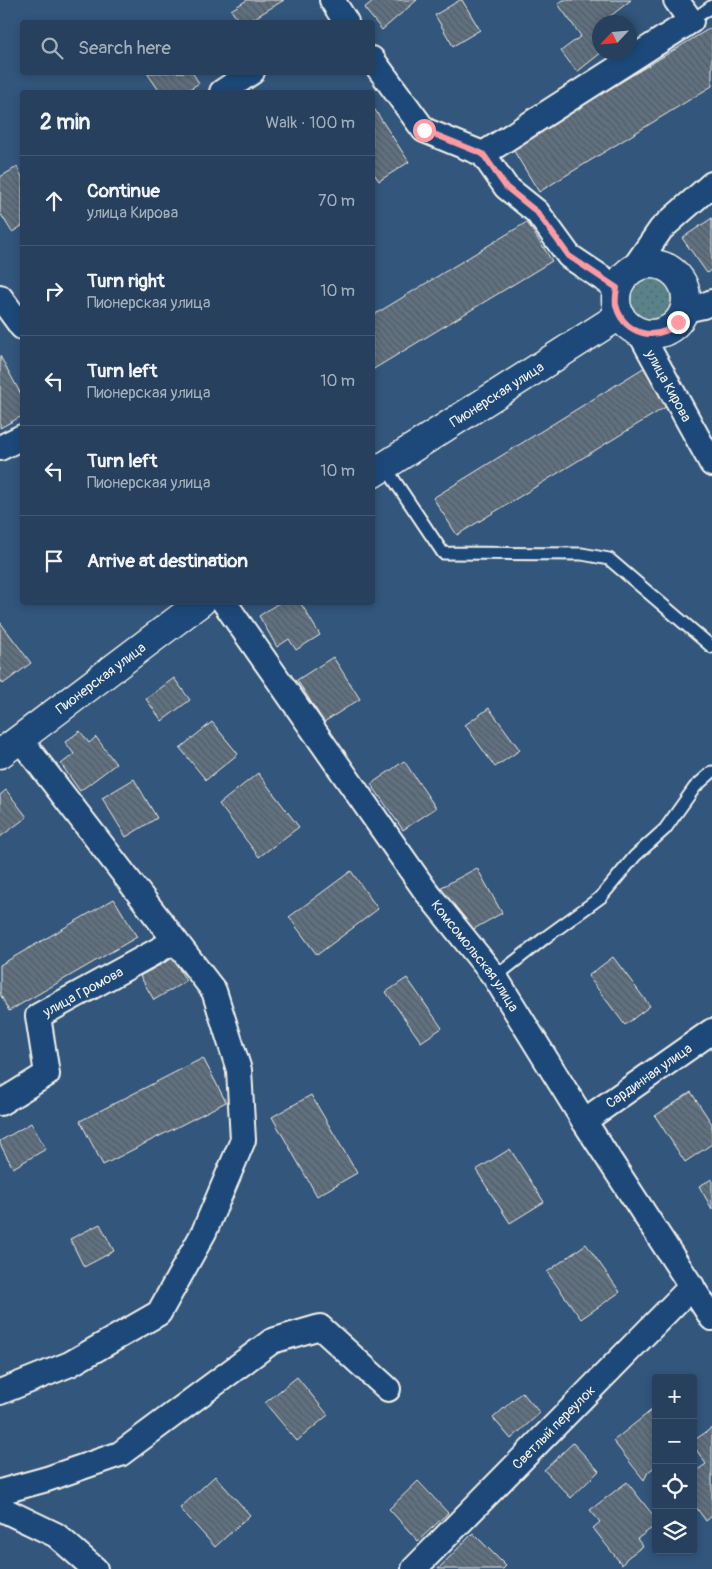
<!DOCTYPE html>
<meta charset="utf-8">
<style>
:root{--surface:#26405d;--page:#324b66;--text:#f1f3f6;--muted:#a4afbc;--line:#425972}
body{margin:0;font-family:Pangolin,sans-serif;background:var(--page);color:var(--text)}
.controls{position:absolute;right:15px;bottom:15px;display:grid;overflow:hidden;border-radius:5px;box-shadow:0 2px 8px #0003}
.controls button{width:45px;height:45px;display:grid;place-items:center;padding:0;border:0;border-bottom:1px solid var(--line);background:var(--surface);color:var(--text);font:25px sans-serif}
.compass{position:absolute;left:592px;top:15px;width:45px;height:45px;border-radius:50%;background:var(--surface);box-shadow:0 2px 8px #0003;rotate:244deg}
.stop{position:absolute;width:15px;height:15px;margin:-11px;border:4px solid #ff9aa2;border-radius:50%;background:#fff}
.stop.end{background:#ff9aa2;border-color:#fff;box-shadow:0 1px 5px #0008}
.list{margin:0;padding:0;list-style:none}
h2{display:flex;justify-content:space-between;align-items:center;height:65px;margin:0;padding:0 20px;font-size:21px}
h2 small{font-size:16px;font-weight:400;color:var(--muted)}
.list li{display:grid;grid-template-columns:32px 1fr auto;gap:15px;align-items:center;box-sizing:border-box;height:90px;padding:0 20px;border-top:1px solid var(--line)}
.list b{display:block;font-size:19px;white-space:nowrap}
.list p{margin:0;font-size:16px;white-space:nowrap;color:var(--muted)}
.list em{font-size:16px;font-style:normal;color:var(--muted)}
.icon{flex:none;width:28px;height:28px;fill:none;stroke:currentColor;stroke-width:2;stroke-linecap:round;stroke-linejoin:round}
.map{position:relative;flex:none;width:712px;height:1569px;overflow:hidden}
.search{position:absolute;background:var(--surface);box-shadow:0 2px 8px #0003;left:20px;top:20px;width:355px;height:55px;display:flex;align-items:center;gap:12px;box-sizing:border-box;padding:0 18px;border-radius:5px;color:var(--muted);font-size:19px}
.panel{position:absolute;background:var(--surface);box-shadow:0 2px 8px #0003;left:20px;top:90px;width:355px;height:515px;border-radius:5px}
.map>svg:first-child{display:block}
</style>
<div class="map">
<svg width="712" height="1569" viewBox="0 0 712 1569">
<defs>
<pattern id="grass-dots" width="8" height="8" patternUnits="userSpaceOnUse" patternTransform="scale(1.25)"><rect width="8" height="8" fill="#5a8289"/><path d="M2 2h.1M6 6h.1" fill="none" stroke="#52686b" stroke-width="1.8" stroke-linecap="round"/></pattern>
<pattern id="building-back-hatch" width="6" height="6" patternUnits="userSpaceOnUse" patternTransform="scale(1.25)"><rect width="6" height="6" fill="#607180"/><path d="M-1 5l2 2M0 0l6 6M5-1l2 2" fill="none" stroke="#545c63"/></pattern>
</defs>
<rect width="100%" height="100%" fill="#32567c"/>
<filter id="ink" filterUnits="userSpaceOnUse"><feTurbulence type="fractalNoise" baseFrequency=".02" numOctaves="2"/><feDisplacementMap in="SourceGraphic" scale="10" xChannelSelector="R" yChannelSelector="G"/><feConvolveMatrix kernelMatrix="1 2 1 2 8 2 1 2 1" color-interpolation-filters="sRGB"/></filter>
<g filter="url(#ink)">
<circle fill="url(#grass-dots)" stroke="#a7bab8" cx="651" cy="299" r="22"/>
<g fill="url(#building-back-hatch)" stroke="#f4f1e8">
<path d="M247 0H284L248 22H239L231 10Z"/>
<path d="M374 0H417L382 30 364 8Z"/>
<path d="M460 0H462L480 30 453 46 435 15Z"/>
<path d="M563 0H631L608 18 611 22H600V52H602L577 72 561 51 581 36 558 4Z"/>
<path d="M712 27V86L539 192 512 148Z"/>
<path d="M192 72 199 83 186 92H160L147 73Z"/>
<path d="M375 110 409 162 379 181 372 171V111Z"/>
<path d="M17 167 22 177V226L12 232 0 213V177Z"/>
<path d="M712 218V269L707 273 682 238Z"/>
<path d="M527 222 552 261 372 370V316Z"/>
<path d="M0 356 22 396V416L0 428Z"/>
<path d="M645 367 669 405 457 535 433 498Z"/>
<path d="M280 602H300L320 635 296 650 289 639 277 647 259 616Z"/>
<path d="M0 622 31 663 3 684 0 679Z"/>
<path d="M333 657 360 699 324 722 297 680Z"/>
<path d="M174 678 190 700 162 721 146 699Z"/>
<path d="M489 708 520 750 495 767 465 725Z"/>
<path d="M212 722 238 754 206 780 180 748Z"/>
<path d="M80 731 89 743 96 737 116 764 80 791 61 764 74 754 65 742Z"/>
<path d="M404 761 436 808 403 830 371 784Z"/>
<path d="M258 773 299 827 259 857 219 804Z"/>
<path d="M134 779 157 818 126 837 102 798Z"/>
<path d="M6 790 27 817 0 837V795Z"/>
<path d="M477 868 502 913 463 935 438 889Z"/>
<path d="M351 871 378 909 317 955 289 917Z"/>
<path d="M114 899 137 937 9 1011 0 994V965Z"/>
<path d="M613 957 650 1006 625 1025 588 976Z"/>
<path d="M173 958 186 981 154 1000 140 976Z"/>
<path d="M407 978 442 1028 421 1042 386 992Z"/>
<path d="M203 1058 226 1102 103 1165 80 1121Z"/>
<path d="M691 1092 712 1124V1144L685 1162 655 1116Z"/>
<path d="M311 1095 357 1173 317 1196 272 1117Z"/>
<path d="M31 1123 46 1149 13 1168 0 1144V1141Z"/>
<path d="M510 1149 544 1202 510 1223 476 1170Z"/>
<path d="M712 1179V1209L699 1186Z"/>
<path d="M100 1224 114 1251 84 1267 70 1239Z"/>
<path d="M586 1244 620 1292 581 1319 547 1272Z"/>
<path d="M297 1377 328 1415 297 1441 265 1403Z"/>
<path d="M522 1392 540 1413 511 1439 493 1418Z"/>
<path d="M653 1409 656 1413V1466L648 1472 644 1480 613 1441Z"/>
<path d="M712 1428V1516L706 1521 693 1503V1473L706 1464 693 1445V1441Z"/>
<path d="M573 1443 599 1471 571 1498 544 1470Z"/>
<path d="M215 1476 250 1515 215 1547 180 1508Z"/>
<path d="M418 1481 448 1513 418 1541 389 1509Z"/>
<path d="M627 1482 656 1519V1525L637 1539 643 1546 627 1558 622 1565 593 1528 600 1522 590 1510Z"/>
<path d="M473 1533 506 1566 503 1569H438Z"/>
</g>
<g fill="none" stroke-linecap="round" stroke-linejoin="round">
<defs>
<g id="service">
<path d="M691 21 712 6"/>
<path d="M384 465 443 553 582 554 609 559 712 647"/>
<path d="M495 977 546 937 601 897 635 856 665 829 695 787 712 772"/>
</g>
<g id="minor">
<path d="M332 0 346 22"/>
<path d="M372 59 424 130 483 154 506 187 537 212 569 256 617 288"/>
<path d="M222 92 252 72"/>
<path d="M483 154 691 21 676 0"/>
<path d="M634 268 661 229 712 184"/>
<path d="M0 297 22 327"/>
<path d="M685 310 703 306 712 302"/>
<path id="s1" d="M640 333 712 464"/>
<path d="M0 448 22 437"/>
<path id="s2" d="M224 602 425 890 495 977 584 1121 712 1318"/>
<path id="s3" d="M0 1103 47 1074 38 1016 175 941"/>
<path id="s4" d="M584 1121 712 1031"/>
<path d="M0 1392 70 1364 159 1313 204 1232 243 1140 239 1070 214 991 20 739"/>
<path d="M0 1492 47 1479 120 1454 272 1341 320 1327 388 1389"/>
<path d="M0 1508 56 1535 95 1569"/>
<path id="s5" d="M414 1569 692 1286"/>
</g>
<g id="tertiary">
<circle cx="651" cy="299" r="35"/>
<path id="s6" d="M372 474 619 316"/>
<path id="s7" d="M0 754 201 602"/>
</g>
</defs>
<use href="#service" stroke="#f4f1e8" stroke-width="15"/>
<use href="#minor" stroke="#f4f1e8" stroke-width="28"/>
<use href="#tertiary" stroke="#f4f1e8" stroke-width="31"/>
<use href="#service" stroke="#1f4a7a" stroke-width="11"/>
<use href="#minor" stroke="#1f4a7a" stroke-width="24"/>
<use href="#tertiary" stroke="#1f4a7a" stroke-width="28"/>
</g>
</g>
<g fill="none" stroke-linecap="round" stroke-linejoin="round" filter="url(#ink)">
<path stroke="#ff9aa2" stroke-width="6" d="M424 130 483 154 506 187 537 212 569 256 617 288C616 294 615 299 616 305 621 327 643 340 665 331 670 330 674 325 678 322"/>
</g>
<g text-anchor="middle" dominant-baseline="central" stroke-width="4.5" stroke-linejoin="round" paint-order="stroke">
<g font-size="14" fill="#f4f1e8" stroke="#1f4a7a">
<text stroke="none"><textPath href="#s1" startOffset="60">улица Кирова</textPath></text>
<text stroke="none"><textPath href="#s6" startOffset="148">Пионерская улица</textPath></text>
<text stroke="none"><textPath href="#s7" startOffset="126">Пионерская улица</textPath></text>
<text stroke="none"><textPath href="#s2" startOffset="434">Комсомольская улица</textPath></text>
<text stroke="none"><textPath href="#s3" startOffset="165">улица Громова</textPath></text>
<text stroke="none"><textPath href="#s4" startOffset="79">Сардинная улица</textPath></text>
<text stroke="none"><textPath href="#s5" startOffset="199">Светлый переулок</textPath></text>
</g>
</g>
</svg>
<div class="controls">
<button>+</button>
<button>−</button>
<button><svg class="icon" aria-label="locate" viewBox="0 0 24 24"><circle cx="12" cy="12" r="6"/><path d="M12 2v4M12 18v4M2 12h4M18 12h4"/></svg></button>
<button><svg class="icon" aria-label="layers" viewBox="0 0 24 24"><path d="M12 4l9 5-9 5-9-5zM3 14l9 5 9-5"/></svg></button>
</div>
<svg class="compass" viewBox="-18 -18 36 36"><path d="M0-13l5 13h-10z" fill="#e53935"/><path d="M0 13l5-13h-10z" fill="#a4afbc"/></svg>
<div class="stop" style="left:424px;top:130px"></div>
<div class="stop end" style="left:678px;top:322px"></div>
<div class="search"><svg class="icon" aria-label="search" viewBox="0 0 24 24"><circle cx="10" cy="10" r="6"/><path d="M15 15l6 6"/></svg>Search here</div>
<section class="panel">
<h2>2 min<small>Walk · 100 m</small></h2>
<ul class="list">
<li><svg class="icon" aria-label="ahead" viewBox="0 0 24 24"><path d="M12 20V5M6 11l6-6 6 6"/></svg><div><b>Continue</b><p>улица Кирова</p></div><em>70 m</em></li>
<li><svg class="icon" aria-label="right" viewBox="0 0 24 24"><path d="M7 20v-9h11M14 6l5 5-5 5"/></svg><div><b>Turn right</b><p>Пионерская улица</p></div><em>10 m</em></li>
<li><svg class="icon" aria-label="left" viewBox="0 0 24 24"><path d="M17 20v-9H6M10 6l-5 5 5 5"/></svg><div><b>Turn left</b><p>Пионерская улица</p></div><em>10 m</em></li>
<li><svg class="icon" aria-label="left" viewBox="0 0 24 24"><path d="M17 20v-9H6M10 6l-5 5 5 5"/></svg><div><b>Turn left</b><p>Пионерская улица</p></div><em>10 m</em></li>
<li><svg class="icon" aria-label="arrive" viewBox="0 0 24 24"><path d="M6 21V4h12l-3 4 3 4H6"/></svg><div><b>Arrive at destination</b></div></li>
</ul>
</section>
</div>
